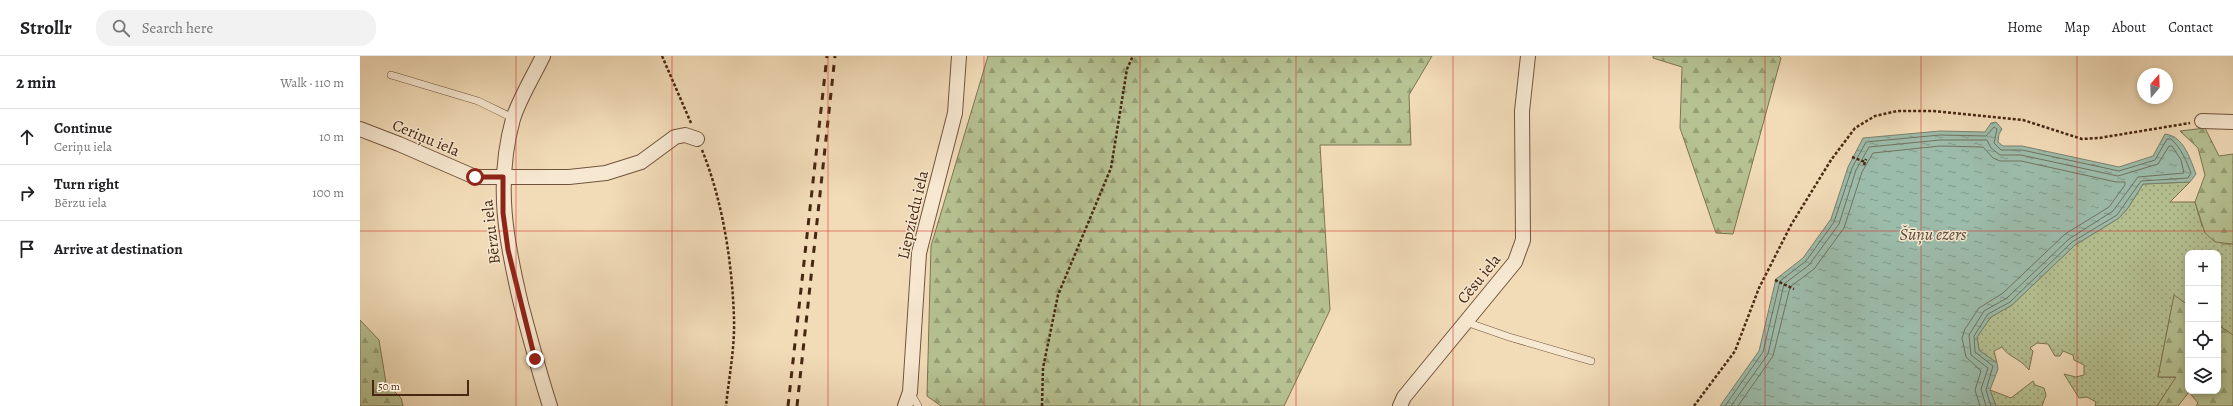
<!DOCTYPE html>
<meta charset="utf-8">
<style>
:root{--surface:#fff;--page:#f2f2f2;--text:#202124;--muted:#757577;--line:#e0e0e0}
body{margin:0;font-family:Alegreya,serif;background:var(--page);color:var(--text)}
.controls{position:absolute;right:12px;bottom:12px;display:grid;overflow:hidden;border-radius:8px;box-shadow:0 2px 6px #0003}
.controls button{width:36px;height:36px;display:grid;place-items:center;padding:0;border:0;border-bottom:1px solid var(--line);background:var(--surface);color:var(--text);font:20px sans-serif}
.compass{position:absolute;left:1777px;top:12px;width:36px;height:36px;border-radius:50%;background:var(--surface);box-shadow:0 2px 6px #0003;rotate:19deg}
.scale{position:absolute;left:12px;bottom:10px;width:97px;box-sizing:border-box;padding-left:4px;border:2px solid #482712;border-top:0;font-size:11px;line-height:14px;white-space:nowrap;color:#482712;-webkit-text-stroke:3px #f7e8d1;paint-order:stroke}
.stop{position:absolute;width:12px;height:12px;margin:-9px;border:3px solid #8f2418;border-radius:50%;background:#fff}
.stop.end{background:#8f2418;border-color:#fff;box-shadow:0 1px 4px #0008}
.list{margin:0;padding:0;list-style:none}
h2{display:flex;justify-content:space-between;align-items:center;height:52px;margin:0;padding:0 16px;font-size:17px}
h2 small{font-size:13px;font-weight:400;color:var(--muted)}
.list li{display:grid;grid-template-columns:26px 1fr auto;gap:12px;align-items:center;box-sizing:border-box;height:56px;padding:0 16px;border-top:1px solid var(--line)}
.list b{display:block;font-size:15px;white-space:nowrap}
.list p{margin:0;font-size:13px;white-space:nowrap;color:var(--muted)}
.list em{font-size:13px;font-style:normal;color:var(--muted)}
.icon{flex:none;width:22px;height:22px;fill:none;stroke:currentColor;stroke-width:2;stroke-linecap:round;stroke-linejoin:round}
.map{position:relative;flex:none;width:1873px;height:350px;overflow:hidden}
header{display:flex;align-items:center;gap:24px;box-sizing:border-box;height:56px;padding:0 20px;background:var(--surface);border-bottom:1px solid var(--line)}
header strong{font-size:19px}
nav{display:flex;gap:22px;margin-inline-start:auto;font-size:14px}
.search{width:280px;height:36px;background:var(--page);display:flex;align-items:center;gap:10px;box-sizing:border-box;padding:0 14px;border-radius:16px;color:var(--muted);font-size:15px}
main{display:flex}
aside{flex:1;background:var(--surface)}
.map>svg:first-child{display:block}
</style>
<header>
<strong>Strollr</strong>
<div class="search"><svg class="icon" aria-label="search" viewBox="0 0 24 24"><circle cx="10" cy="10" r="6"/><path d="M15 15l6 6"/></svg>Search here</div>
<nav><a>Home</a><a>Map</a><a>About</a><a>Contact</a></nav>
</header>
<main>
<aside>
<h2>2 min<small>Walk · 110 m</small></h2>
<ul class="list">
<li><svg class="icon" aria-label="ahead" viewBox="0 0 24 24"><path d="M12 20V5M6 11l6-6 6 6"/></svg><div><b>Continue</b><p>Ceriņu iela</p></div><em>10 m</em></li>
<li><svg class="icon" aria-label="right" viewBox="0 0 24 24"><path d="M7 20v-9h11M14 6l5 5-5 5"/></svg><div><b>Turn right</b><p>Bērzu iela</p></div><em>100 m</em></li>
<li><svg class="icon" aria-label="arrive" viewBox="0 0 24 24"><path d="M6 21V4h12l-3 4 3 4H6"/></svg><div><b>Arrive at destination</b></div></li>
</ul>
</aside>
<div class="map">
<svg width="1873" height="350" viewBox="0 0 1873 350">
<defs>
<pattern id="grass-dots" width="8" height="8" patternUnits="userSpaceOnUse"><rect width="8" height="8" fill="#b6c292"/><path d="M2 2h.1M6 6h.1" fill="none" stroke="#969e76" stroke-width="1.8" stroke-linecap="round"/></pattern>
<pattern id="forest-firs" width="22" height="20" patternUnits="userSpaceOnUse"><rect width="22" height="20" fill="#b6c292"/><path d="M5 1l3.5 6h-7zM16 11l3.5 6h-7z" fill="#969e76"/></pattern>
<pattern id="water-ripples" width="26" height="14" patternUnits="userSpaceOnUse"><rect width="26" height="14" fill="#9cbcab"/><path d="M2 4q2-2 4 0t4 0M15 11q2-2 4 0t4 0" fill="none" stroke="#81998a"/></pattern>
</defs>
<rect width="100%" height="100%" fill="#f2dcb8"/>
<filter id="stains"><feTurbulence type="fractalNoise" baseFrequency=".005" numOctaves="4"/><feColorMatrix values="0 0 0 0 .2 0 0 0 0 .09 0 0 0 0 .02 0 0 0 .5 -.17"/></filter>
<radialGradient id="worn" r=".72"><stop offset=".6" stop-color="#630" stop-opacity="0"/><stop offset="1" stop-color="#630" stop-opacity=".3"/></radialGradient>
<g fill="url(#grass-dots)" stroke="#7f7452">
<path d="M1830 126 1810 146H1835L1842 170 1862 188H1873V279L1858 269V197H1828V249L1814 240 1798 321H1817L1797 350H1735L1736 346 1727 341 1719 342 1704 318 1716 321 1724 319V309L1714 304 1713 299 1703 295 1700 300H1695L1688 288 1677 287 1670 292 1673 295 1669 314C1660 302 1648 301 1642 291L1634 295 1637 307 1619 294 1617 281 1631 261 1652 249 1715 189 1759 162 1768 152 1783 128Z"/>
<path d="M1673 325 1675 329 1684 332 1686 339 1682 350H1636L1630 334 1651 342Z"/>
</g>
<g fill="url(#forest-firs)" stroke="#7f7452">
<path d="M628 0H1072L1049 39 1051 89H960L970 254 924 350H581L567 340 571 190Z"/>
<path d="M1293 0H1419L1421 2 1373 178 1356 177 1320 72 1322 11 1293 2Z"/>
<path d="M1845 72 1859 100 1873 98V188L1855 186 1845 177 1835 146 1845 119 1838 92 1820 75Z"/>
<path d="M1814 239 1828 249V335H1858V269L1873 279V350H1836L1838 347 1829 336 1818 350H1797L1816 321H1798Z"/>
<path d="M0 264 19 284 26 327 41 342 43 350H0Z"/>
</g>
<path fill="url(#water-ripples)" stroke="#7a806e" d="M1636 66 1642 73 1639 78 1638 86 1643 90H1662L1759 111 1793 100 1805 78C1824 80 1830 103 1836 118L1830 126 1783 128 1768 152 1759 162 1715 189 1652 249 1631 261 1617 281 1619 294 1637 307 1638 313 1630 334 1636 350H1360L1399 295 1416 223 1443 202 1471 163 1488 111 1503 82 1580 75 1625 76 1631 67Z"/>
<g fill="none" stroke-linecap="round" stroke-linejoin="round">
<g stroke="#72725e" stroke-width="1">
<path d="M1365 350 1403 296 1420 225 1446 205 1474 166 1492 112 1506 86 1580 79 1626 80 1634 71 1637 73 1634 87 1641 94H1662L1759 115 1795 104 1807 83H1811C1821 92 1826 104 1831 117L1828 122 1781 125 1757 159 1712 186 1650 246 1628 258 1614 280 1615 296 1633 310 1626 334 1631 350"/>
<path d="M1371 350 1408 298 1424 228 1449 209 1479 168 1496 114 1509 91 1580 84H1627L1631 92 1640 99H1661L1758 120 1798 108 1809 90H1812L1821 104 1824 117 1778 121 1753 155 1709 183 1647 242 1624 255 1609 279 1611 299 1628 312 1621 333 1626 350"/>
<path d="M1378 350 1413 300 1430 231 1454 213 1484 172 1502 116 1513 97 1580 90 1623 91 1633 102 1640 105H1661L1756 126H1765V129L1749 151 1705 178 1643 237 1619 252 1605 273 1602 282 1606 301 1621 315 1615 334 1620 350"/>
</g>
<defs>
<g id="service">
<path d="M31 19 118 45 153 62"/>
<path d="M1106 266 1149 281 1231 305"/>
<path d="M550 336 558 350"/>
</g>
<g id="minor">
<path d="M183 0C174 19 159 43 153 63 135 128 146 185 161 248 170 282 179 316 190 350"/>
<path d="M1842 65 1873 66"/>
<path d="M0 73 39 88 115 121H209L246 117 281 106 315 81 325 79 337 83"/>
<path d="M545 350 550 336 559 197 595 57 599 0"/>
<path d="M1040 350 1044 341 1155 206 1163 184 1162 55 1168 0"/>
</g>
</defs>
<use href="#service" stroke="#72543c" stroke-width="8"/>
<use href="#minor" stroke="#72543c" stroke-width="16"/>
<g stroke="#482712" stroke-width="2.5" stroke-dasharray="3 2" stroke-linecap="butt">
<path d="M302 0 331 67"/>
<path d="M342 94C363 146 372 206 374 262 375 291 369 321 366 350"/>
<path d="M1492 101 1505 106"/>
<path d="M1504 109 1506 103"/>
<path d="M1415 224 1434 233"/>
<path d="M682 350 683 312 698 239 751 112 767 13 773 0"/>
<path d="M1334 350 1375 295 1399 232 1431 169 1471 104 1495 72 1515 60 1537 55H1573L1663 64 1722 83 1739 82 1830 67"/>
</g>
<use href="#service" stroke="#f7e8d1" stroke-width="7"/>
<use href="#minor" stroke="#f7e8d1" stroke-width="14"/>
<g stroke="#482712" stroke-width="3" stroke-dasharray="7 7" stroke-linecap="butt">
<path d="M428 350 467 0"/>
<path d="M437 350 475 0"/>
</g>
</g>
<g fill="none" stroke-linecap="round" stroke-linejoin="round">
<path stroke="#8f2418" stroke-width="5" d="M115 121H143V157L148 194 175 303"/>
</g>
<path fill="none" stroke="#d62828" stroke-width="1" stroke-opacity="0.55" d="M156 0V350M312 0V350M468 0V350M624 0V350M780 0V350M936 0V350M1093 0V350M1249 0V350M1405 0V350M1561 0V350M1717 0V350M0 175H1873"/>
<g text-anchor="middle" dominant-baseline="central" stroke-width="3" stroke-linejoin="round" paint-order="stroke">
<g font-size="16" fill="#482712" stroke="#f7e8d1">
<text transform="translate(66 82) rotate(23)">Ceriņu iela</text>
<text transform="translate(553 159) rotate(-77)">Liepziedu iela</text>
<text transform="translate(131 176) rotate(-97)">Bērzu iela</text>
<text transform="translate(1119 223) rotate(-51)">Cēsu iela</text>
</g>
<g font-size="17" font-style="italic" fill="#5d4c38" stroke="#f7e8d1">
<text x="1573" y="178">Šūņu ezers</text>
</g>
</g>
<rect width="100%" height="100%" filter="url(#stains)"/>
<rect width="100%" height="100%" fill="url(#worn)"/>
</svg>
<div class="controls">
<button>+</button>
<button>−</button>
<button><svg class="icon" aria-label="locate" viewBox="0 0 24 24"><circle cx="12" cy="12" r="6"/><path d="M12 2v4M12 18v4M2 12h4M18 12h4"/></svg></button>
<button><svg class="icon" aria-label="layers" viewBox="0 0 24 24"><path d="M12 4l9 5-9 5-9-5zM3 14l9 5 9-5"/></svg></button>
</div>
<svg class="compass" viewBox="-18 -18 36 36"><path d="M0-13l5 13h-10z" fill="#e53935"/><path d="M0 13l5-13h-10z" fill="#757577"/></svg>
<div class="scale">50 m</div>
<div class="stop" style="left:115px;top:121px"></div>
<div class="stop end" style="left:175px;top:303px"></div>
</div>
</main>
